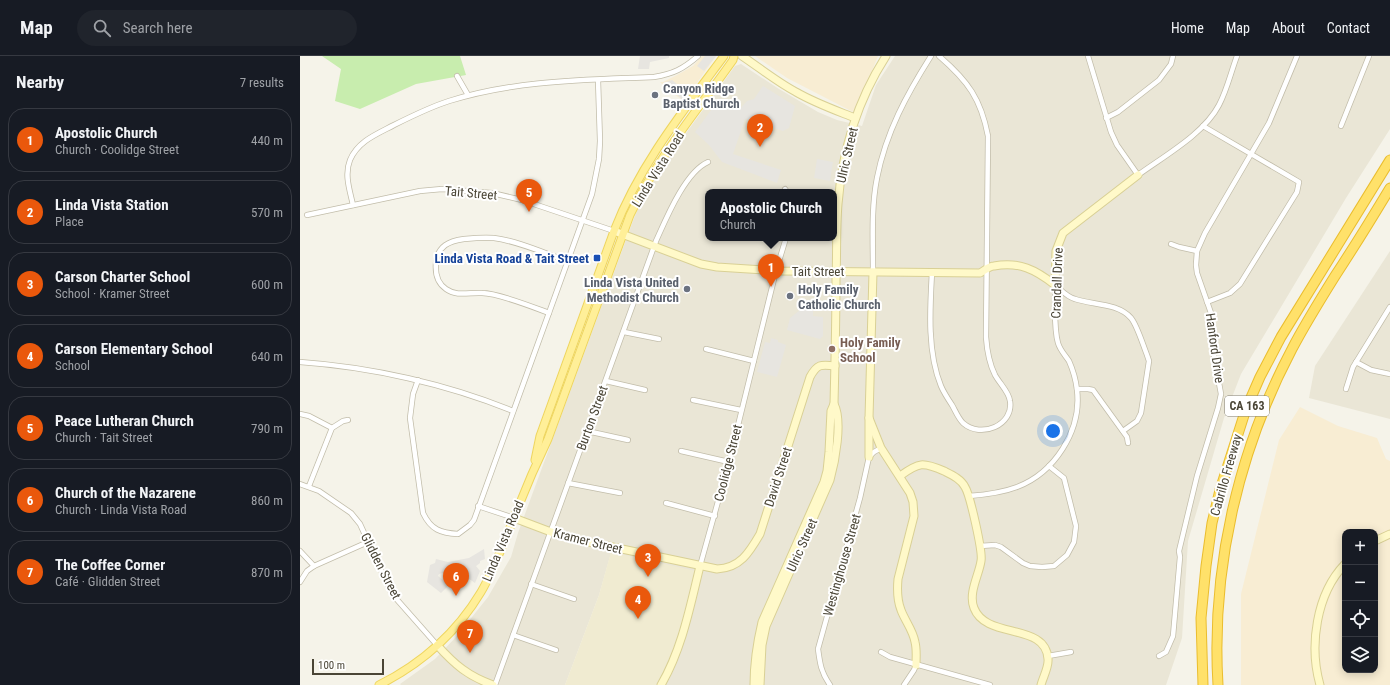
<!DOCTYPE html>
<meta charset="utf-8">
<style>
:root{--surface:#171b24;--page:#20242c;--text:#f1f3f6;--muted:#9ea1a6;--line:#363941;--accent:#ea580c}
body{margin:0;font-family:"Roboto Condensed",sans-serif;background:var(--page);color:var(--text)}
.controls{position:absolute;right:12px;bottom:12px;display:grid;overflow:hidden;border-radius:8px;box-shadow:0 2px 10px #0003}
.controls button{width:36px;height:36px;display:grid;place-items:center;padding:0;border:0;border-bottom:1px solid var(--line);background:var(--surface);color:var(--text);font:20px sans-serif}
.scale{position:absolute;left:12px;bottom:10px;width:72px;box-sizing:border-box;padding-left:4px;border:2px solid #4a4536;border-top:0;font-size:11px;line-height:14px;white-space:nowrap;color:#4a4536;-webkit-text-stroke:3px #fff;paint-order:stroke}
.you{position:absolute;left:753px;top:375px;width:14px;height:14px;margin:-10px;border:3px solid #fff;border-radius:50%;background:#1a73e8;box-shadow:0 0 0 6px #1a73e833}
.badge{display:grid;place-items:center;width:26px;height:26px;border-radius:50%;background:var(--accent);color:#fff;font-size:13px;font-weight:700}
.pin{position:absolute;translate:-50% -33px;filter:drop-shadow(0 1px 2px #0008)}
.pin::after{content:'';position:absolute;top:21px;width:14px;height:12px;background:inherit;clip-path:polygon(0 0,100% 0,50% 100%)}
.popup{position:absolute;left:405px;top:133px;width:132px;height:52px;box-sizing:border-box;display:grid;place-content:center;border-radius:8px;background:var(--surface);filter:drop-shadow(0 1px 3px #0005);font-size:13px;white-space:nowrap;color:var(--muted)}
.popup b{font-size:15px;color:var(--text)}
.popup::after{content:'';position:absolute;left:50%;top:100%;margin-left:-8px;border:8px solid transparent;border-top-color:var(--surface)}
.list{margin:0;padding:0;list-style:none}
h2{display:flex;justify-content:space-between;align-items:center;height:52px;margin:0;padding:0 16px;font-size:17px}
h2 small{font-size:13px;font-weight:400;color:var(--muted)}
.list li{display:grid;grid-template-columns:26px 1fr auto;gap:12px;align-items:center;box-sizing:border-box;height:64px;margin:0 8px 8px;padding:0 8px;border:1px solid var(--line);border-radius:16px}
.list b{display:block;font-size:15px;white-space:nowrap}
.list p{margin:0;font-size:13px;white-space:nowrap;color:var(--muted)}
.list em{font-size:13px;font-style:normal;color:var(--muted)}
.icon{flex:none;width:22px;height:22px;fill:none;stroke:currentColor;stroke-width:2;stroke-linecap:round;stroke-linejoin:round}
.map{position:relative;flex:none;width:1090px;height:629px;overflow:hidden}
header{display:flex;align-items:center;gap:24px;box-sizing:border-box;height:56px;padding:0 20px;background:var(--surface);border-bottom:1px solid var(--line)}
header strong{font-size:19px}
nav{display:flex;gap:22px;margin-inline-start:auto;font-size:14px}
.search{width:280px;height:36px;background:var(--page);display:flex;align-items:center;gap:10px;box-sizing:border-box;padding:0 14px;border-radius:22px;color:var(--muted);font-size:15px}
main{display:flex}
aside{flex:1;background:var(--surface)}
.map>svg:first-child{display:block}
</style>
<header>
<strong>Map</strong>
<div class="search"><svg class="icon" aria-label="search" viewBox="0 0 24 24"><circle cx="10" cy="10" r="6"/><path d="M15 15l6 6"/></svg>Search here</div>
<nav><a>Home</a><a>Map</a><a>About</a><a>Contact</a></nav>
</header>
<main>
<aside>
<h2>Nearby<small>7 results</small></h2>
<ul class="list">
<li><span class="badge">1</span><div><b>Apostolic Church</b><p>Church · Coolidge Street</p></div><em>440 m</em></li>
<li><span class="badge">2</span><div><b>Linda Vista Station</b><p>Place</p></div><em>570 m</em></li>
<li><span class="badge">3</span><div><b>Carson Charter School</b><p>School · Kramer Street</p></div><em>600 m</em></li>
<li><span class="badge">4</span><div><b>Carson Elementary School</b><p>School</p></div><em>640 m</em></li>
<li><span class="badge">5</span><div><b>Peace Lutheran Church</b><p>Church · Tait Street</p></div><em>790 m</em></li>
<li><span class="badge">6</span><div><b>Church of the Nazarene</b><p>Church · Linda Vista Road</p></div><em>860 m</em></li>
<li><span class="badge">7</span><div><b>The Coffee Corner</b><p>Café · Glidden Street</p></div><em>870 m</em></li>
</ul>
</aside>
<div class="map">
<svg width="1090" height="629" viewBox="0 0 1090 629">
<rect width="100%" height="100%" fill="#f5f3e9"/>
<g fill="#eae6d6" fill-rule="evenodd">
<path d="M595 0H1090V73L1046 142 941 318 924 362 888 485 882 582 866 629H358L311 497 299 539 265 629H101L100 628 135 603 156 581 188 541 211 501 218 477 334 162 351 125 435 10 441 8 444 10 479 33 518 56 537 64 562 70 576 29ZM408 136H534V182H408Z"/>
<path d="M1090 195V363L1009 342 1015 310Z"/>
</g>
<g fill="#f8edd3" fill-rule="evenodd">
<path d="M402 0H416L384 45 368 34 360 26H363L377 19 393 10Z"/>
<path d="M455 0H578L555 57 487 22Z"/>
<path d="M1000 351 1038 370 1077 382 1086 403 1090 405V629H941V538L979 384ZM1045 476H1075V614H1045Z"/>
</g>
<path fill="#f0ebd1" d="M311 496 396 515 379 587 358 629H265L299 539Z"/>
<path fill="#c8edae" d="M22 0H160L166 19 116 28 60 53 35 45 41 13Z"/>
<g fill="#e7e5e0">
<path d="M340 0H369V2L350 6 349 13H338Z"/>
<path d="M405 0H416L404 15 397 10Z"/>
<path d="M372 24 388 37 383 44 363 27Z"/>
<path d="M463 30 495 50 489 72 483 75 445 63 433 98 481 114 477 127 422 106 409 89 395 76 420 42 439 54 447 45 454 43Z"/>
<path d="M517 103 533 106 530 125 514 122Z"/>
<path d="M505 250 513 254V260L523 261V280L520 283 487 274 490 262Z"/>
<path d="M471 282 478 284V286L486 289 477 321 457 316 465 286 470 287Z"/>
<path d="M184 493 185 503 180 505V507L176 510 180 515 175 527 161 517 163 511 147 514V516L139 518 138 520 149 529 141 537 127 526 130 509 135 507 136 503 148 506 169 502Z"/>
</g>
<g fill="none" stroke-linecap="round" stroke-linejoin="round">
<defs>
<g id="street">
<path d="M788 0 811 76 817 89 838 119C864 100 904 78 919 49 927 34 931 16 937 0"/>
<path d="M157 20 168 39"/>
<path d="M806 62 818 56 859 24 871 8 873 0"/>
<path d="M903 70 999 126 997 136 940 228 930 237 907 246"/>
<path d="M1041 70 1069 0"/>
<path d="M485 133 487 136"/>
<path d="M53 149C50 135 44 119 50 104 58 85 77 78 94 69 112 60 130 51 149 45 216 24 285 24 354 21 373 18 383 13 398 0"/>
<path d="M7 159 120 135 142 133 192 137 222 144 314 175"/>
<path d="M871 188 879 191 897 195"/>
<path d="M573 216C573 185 571 152 577 122 586 76 607 38 631 0"/>
<path d="M632 216C630 252 627 296 641 330 644 337 648 343 652 349 655 354 658 362 663 367 681 383 714 369 710 345 709 336 700 328 695 319 689 307 687 295 686 281L688 80C681 43 668 25 639 0"/>
<path d="M755 229C761 234 767 241 775 243 793 249 818 247 831 262 837 269 843 289 847 299L849 305 841 357 837 365 823 375"/>
<path d="M249 257C233 251 198 237 182 237 170 236 157 241 146 233 137 227 135 216 136 206 138 190 149 185 164 183 174 182 184 181 194 182 218 185 244 197 267 205"/>
<path d="M324 276 359 283"/>
<path d="M406 293 454 305"/>
<path d="M0 306C71 311 147 328 213 355"/>
<path d="M1056 306 1071 314 1090 318"/>
<path d="M118 324 113 338 110 362 123 457C131 474 141 477 158 478L170 469 174 464 292 138 299 103 300 85 298 24"/>
<path d="M306 325 345 334"/>
<path d="M777 333H788L793 334 827 381 828 387"/>
<path d="M1046 333 1053 311 1090 251"/>
<path d="M393 344 441 354"/>
<path d="M0 358 9 360 32 372"/>
<path d="M287 375 328 384"/>
<path d="M381 395 429 406"/>
<path d="M268 427 320 437"/>
<path d="M0 428 19 435 51 457 60 468 92 538 137 589"/>
<path d="M9 430 32 372 43 365 48 364"/>
<path d="M669 440C682 439 704 436 717 431 754 417 782 375 777 334 776 325 773 314 769 305 765 299 760 294 758 287 753 269 756 247 755 229"/>
<path d="M366 447 415 460"/>
<path d="M178 450 214 462"/>
<path d="M680 490 695 489 701 491 723 507 730 510 742 511 754 510 767 499 774 486 776 470 764 422 749 410"/>
<path d="M0 495 14 510"/>
<path d="M400 510 429 406 476 215 486 182"/>
<path d="M0 526 7 515 14 510 68 486"/>
<path d="M231 528 274 543"/>
<path d="M213 579 256 594"/>
<path d="M581 596 590 601 608 606 690 629"/>
<path d="M748 600 771 596"/>
<path d="M859 600 866 596 873 580 880 501 879 495 897 420 918 352 921 338 909 272 911 257 897 217 896 209 897 195 905 177 969 67 997 0"/>
<path d="M195 629 356 185C366 163 385 116 408 106"/>
<path d="M530 629C521 616 520 608 518 593L560 442 569 401 574 396 581 392"/>
<path d="M604 629 614 614 616 609"/>
</g>
<g id="secondary">
<path d="M442 0C460 12 477 26 496 36 515 47 535 54 555 62"/>
<path d="M314 175 401 208 417 211 482 215 680 217C684 215 689 210 694 210 719 205 736 214 755 229"/>
<path d="M755 229 756 195 763 177 838 119"/>
<path d="M569 362 581 392 610 437 613 446 614 460 598 523C597 534 597 544 601 554 605 565 613 574 615 586 617 594 616 601 616 609"/>
<path d="M569 401V362L573 216"/>
<path d="M600 420C619 406 623 406 644 415 652 419 661 423 665 431 670 439 683 496 681 505 679 519 668 537 674 552 686 584 746 566 748 603 749 611 743 621 741 629"/>
<path d="M214 462 251 476 284 485 417 513C440 512 449 497 460 478L510 321C517 308 521 308 535 310"/>
<path d="M1075 485 1090 478"/>
<path d="M137 589C155 609 168 620 193 629"/>
<path d="M361 629C382 593 390 551 400 510"/>
<path d="M454 629C454 607 457 587 462 566L524 426 527 415 529 396 531 355 534 348C535 307 536 266 536 224 537 199 536 173 538 148 542 96 557 45 586 0"/>
<path d="M460 629 462 589 466 570 530 424C535 406 543 365 534 348"/>
<path d="M1020 629C1009 590 1016 538 1045 508"/>
</g>
<g id="primary">
<path d="M235 404 240 380 314 175C339 110 383 55 424 0"/>
<path d="M79 629C121 608 157 576 181 536 194 514 202 490 212 467 223 438 235 410 248 383L330 159C357 102 397 55 433 4L434 0"/>
</g>
<g id="highway">
<path d="M903 629 901 562 906 510 912 467 920 434 946 353 960 321 981 281 1090 104"/>
<path d="M918 629C911 513 938 395 992 293 1005 268 1020 244 1035 220 1054 191 1072 162 1090 132"/>
</g>
</defs>
<use href="#street" stroke="#c2bdaa" stroke-width="6"/>
<use href="#secondary" stroke="#d9d095" stroke-width="9"/>
<use href="#primary" stroke="#eed55e" stroke-width="9"/>
<use href="#highway" stroke="#eabd2e" stroke-width="11"/>
<use href="#street" stroke="#fff" stroke-width="4.5"/>
<use href="#secondary" stroke="#fff9c9" stroke-width="7"/>
<use href="#primary" stroke="#ffef98" stroke-width="7"/>
<use href="#highway" stroke="#ffe16a" stroke-width="9"/>
</g>
<g fill="#6b7280" stroke="#fff" stroke-width="1.5">
<circle cx="355" cy="39" r="4"/>
<circle cx="387" cy="233" r="4"/>
<circle cx="490" cy="240" r="4"/>
</g>
<rect fill="#1a4fb4" stroke="#fff" stroke-width="1.5" x="293" y="198" width="8" height="8" rx="2"/>
<circle fill="#8d6e63" stroke="#fff" stroke-width="1.5" cx="532" cy="293" r="4"/>
<g text-anchor="middle" dominant-baseline="central" stroke-width="4" stroke-linejoin="round" paint-order="stroke">
<rect fill="#fff" stroke="#807d72" stroke-width="1" x="925" y="340" width="44" height="20" rx="3"/>
<g font-size="12" font-weight="bold" fill="#4a4536">
<text x="947" y="350">CA 163</text>
</g>
<g font-size="13" font-weight="bold" fill="#5b616d" stroke="#fff" text-anchor="start">
<text x="363" y="32">Canyon Ridge<tspan x="363" dy="15">Baptist Church</tspan></text>
<text x="379" y="226" text-anchor="end">Linda Vista United<tspan x="379" dy="15">Methodist Church</tspan></text>
<text x="498" y="233">Holy Family<tspan x="498" dy="15">Catholic Church</tspan></text>
</g>
<g font-size="13" fill="#4a4536" stroke="#fff">
<text transform="translate(547 99) rotate(-77)">Ulric Street</text>
<text transform="translate(358 113) rotate(-58)">Linda Vista Road</text>
<text transform="translate(171 137) rotate(5)">Tait Street</text>
<text x="518" y="215">Tait Street</text>
<text transform="translate(757 227) rotate(-88)">Crandall Drive</text>
<text transform="translate(915 292) rotate(82)">Hanford Drive</text>
<text transform="translate(292 362) rotate(-70)">Burton Street</text>
<text transform="translate(428 407) rotate(-76)">Coolidge Street</text>
<text transform="translate(926 419) rotate(-74)">Cabrillo Freeway</text>
<text transform="translate(478 421) rotate(-72)">David Street</text>
<text transform="translate(203 485) rotate(-67)">Linda Vista Road</text>
<text transform="translate(288 485) rotate(14)">Kramer Street</text>
<text transform="translate(502 489) rotate(-66)">Ulric Street</text>
<text transform="translate(542 509) rotate(-74)">Westinghouse Street</text>
<text transform="translate(81 510) rotate(63)">Glidden Street</text>
</g>
<g font-size="13" font-weight="bold" fill="#164399" stroke="#fff" text-anchor="end">
<text x="289" y="202">Linda Vista Road &amp; Tait Street</text>
</g>
<g font-size="13" font-weight="bold" fill="#785e54" stroke="#fff" text-anchor="start">
<text x="540" y="286">Holy Family<tspan x="540" dy="15">School</tspan></text>
</g>
</g>
</svg>
<div class="controls">
<button>+</button>
<button>−</button>
<button><svg class="icon" aria-label="locate" viewBox="0 0 24 24"><circle cx="12" cy="12" r="6"/><path d="M12 2v4M12 18v4M2 12h4M18 12h4"/></svg></button>
<button><svg class="icon" aria-label="layers" viewBox="0 0 24 24"><path d="M12 4l9 5-9 5-9-5zM3 14l9 5 9-5"/></svg></button>
</div>
<div class="scale">100 m</div>
<div class="you"></div>
<div class="pin badge" style="left:471px;top:231px">1</div>
<div class="popup"><b>Apostolic Church</b>Church</div>
<div class="pin badge" style="left:460px;top:91px">2</div>
<div class="pin badge" style="left:348px;top:521px">3</div>
<div class="pin badge" style="left:338px;top:563px">4</div>
<div class="pin badge" style="left:229px;top:156px">5</div>
<div class="pin badge" style="left:156px;top:540px">6</div>
<div class="pin badge" style="left:170px;top:597px">7</div>
</div>
</main>
